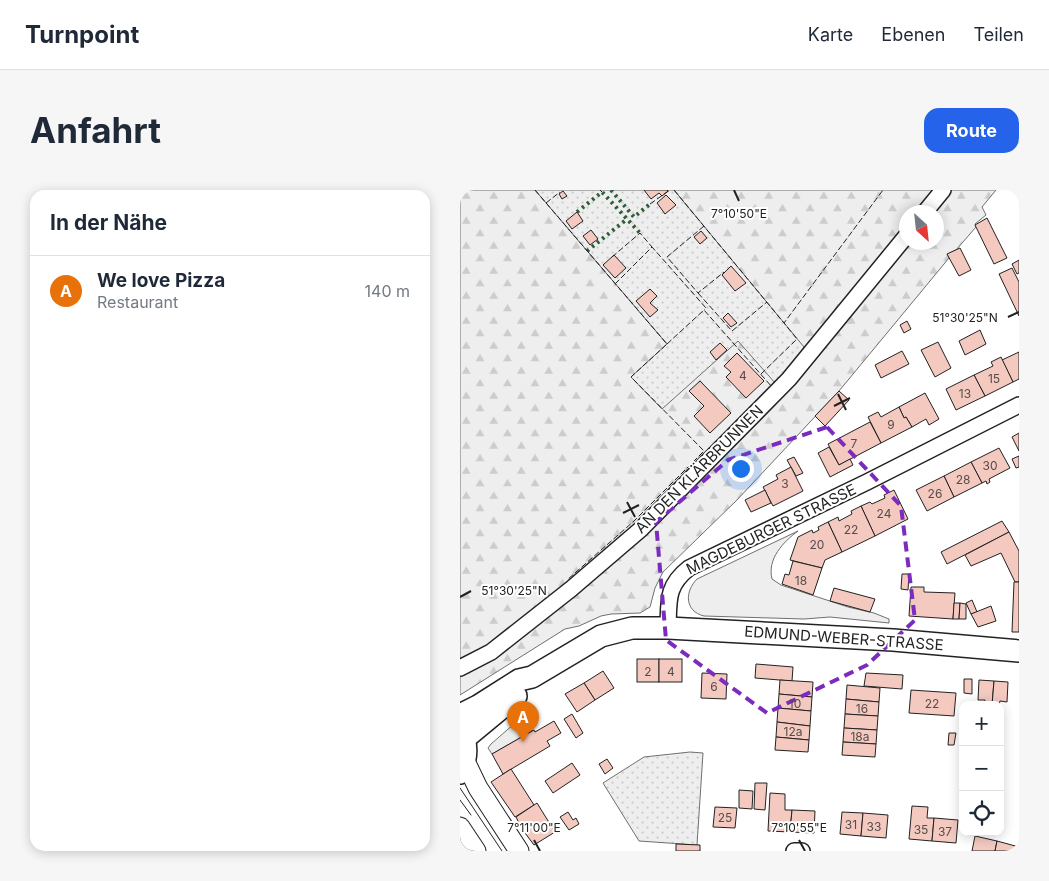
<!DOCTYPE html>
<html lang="de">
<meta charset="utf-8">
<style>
:root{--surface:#fff;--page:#f6f6f7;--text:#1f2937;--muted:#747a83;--line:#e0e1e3;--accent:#2563eb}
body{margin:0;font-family:Inter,sans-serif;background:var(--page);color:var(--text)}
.controls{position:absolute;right:15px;bottom:15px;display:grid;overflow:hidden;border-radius:10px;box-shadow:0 2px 12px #0003}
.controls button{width:45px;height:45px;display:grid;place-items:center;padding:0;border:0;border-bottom:1px solid var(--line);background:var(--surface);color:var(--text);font:25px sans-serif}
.compass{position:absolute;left:439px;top:15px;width:45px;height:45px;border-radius:50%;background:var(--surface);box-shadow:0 2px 12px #0003;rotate:153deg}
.you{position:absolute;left:280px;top:278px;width:18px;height:18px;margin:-12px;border:4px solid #fff;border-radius:50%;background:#1a73e8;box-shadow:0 0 0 8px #1a73e833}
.badge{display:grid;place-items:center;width:32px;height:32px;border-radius:50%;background:var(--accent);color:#fff;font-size:16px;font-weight:700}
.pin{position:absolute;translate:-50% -41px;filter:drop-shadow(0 1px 2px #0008)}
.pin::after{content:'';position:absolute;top:26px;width:18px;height:15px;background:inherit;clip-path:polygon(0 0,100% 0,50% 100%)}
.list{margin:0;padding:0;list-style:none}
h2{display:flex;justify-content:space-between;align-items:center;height:65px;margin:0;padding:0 20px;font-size:21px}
h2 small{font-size:16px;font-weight:400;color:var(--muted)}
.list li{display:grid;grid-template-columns:32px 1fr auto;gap:15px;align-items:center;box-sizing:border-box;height:70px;padding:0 20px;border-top:1px solid var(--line)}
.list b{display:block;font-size:19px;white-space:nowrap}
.list p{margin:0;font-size:16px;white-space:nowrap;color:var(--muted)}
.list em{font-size:16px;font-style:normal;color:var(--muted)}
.icon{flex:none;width:28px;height:28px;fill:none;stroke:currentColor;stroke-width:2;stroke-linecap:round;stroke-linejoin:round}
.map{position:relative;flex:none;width:559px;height:661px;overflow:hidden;border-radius:15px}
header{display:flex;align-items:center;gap:30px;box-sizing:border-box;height:70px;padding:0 25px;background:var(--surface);border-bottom:1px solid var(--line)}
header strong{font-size:24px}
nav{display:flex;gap:28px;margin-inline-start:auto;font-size:18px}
.intro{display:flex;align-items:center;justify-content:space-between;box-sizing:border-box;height:120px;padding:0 30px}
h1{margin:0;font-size:35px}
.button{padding:12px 22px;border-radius:15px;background:var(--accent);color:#fff;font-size:18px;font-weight:700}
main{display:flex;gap:30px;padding:0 30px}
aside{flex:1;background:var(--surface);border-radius:15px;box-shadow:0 2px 12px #0003}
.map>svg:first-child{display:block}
</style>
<header>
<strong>Turnpoint</strong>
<nav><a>Karte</a><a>Ebenen</a><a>Teilen</a></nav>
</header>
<div class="intro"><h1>Anfahrt</h1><a class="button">Route</a></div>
<main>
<aside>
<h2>In der Nähe<small></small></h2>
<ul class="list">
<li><span class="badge" style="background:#e8710a">A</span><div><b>We love Pizza</b><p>Restaurant</p></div><em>140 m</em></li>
</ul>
</aside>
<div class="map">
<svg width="559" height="661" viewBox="0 0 559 661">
<defs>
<pattern id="forest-firs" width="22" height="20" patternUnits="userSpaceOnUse" patternTransform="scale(1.25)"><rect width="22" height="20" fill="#eee"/><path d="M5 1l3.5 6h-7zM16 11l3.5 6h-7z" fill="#ccc"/></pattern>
<pattern id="park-dots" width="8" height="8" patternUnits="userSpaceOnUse" patternTransform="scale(1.25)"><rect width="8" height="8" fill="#eee"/><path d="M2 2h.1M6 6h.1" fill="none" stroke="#ccc" stroke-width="1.8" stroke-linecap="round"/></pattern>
</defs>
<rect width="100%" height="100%" fill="#fff"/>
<path fill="#eee" stroke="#6f6f6f" d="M338 341C323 352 307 369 312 389L321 395 388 417 414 423 429 429V433L370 427 344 429 244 426C224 421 225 401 237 389Z"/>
<path fill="url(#forest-firs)" stroke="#6f6f6f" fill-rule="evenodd" d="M0 0H75L207 154 248 117 305 181 343 157 214 0H536L522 17 526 25 515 34 516 37 496 60 488 64 489 68 379 201 277 310 203 382 195 398 190 417 180 423 151 424 141 426 119 436 105 439 0 505V487L27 473 25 460 0 471ZM447 22H477V52H447Z"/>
<g fill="url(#park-dots)" stroke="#6f6f6f">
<path d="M75 0H214L344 157 325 186 316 194 278 151 202 219 171 187 207 154Z"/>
<path d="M230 562 243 563 237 655 179 651 143 593 184 567Z"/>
</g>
<path fill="#ededed" stroke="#6f6f6f" d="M63 526 72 541 32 564 28 558 31 554Z"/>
<g fill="#f3c9c0" stroke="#222">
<path d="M184 0H207L208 1 202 6 199 3 191 9Z"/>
<path d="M103 1 107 6 102 9 99 4Z"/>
<path d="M206 5 216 15 205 24 197 13Z"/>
<path d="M117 22 123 31 112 39 106 31Z"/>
<path d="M527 28 547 68 534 74 515 35Z"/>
<path d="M131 40 138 49 130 55 123 46Z"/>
<path d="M241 41 247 48 240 54 234 47Z"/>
<path d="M500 58 511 80 499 86 487 64Z"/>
<path d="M154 65 166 78 155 88 143 75Z"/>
<path d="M559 70V83L557 84 552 74Z"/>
<path d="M271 76 286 93 275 101 262 85Z"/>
<path d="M552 78 559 92V126L539 84Z"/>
<path d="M190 99 197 106 190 113 198 120 190 127 176 111Z"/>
<path d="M268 123 277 133 271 137 263 128Z"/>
<path d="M447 131 451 139 444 143 440 135Z"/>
<path d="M520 140 526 154 505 165 499 151Z"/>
<path d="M478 152 491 178 475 187 461 160Z"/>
<path d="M260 153 267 160 256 170 250 162Z"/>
<path d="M442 161 449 174 421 188 415 175Z"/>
<path d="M559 162V189L553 192 542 170Z"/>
<path d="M277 163 304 191 286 208 266 187 271 182 264 176Z"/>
<path d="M541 167 553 192 525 206 514 185 533 176 531 172Z"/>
<path d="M514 185 525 206 496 220 486 199Z"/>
<path d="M240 191 271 223 250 243 234 226 244 216 229 201Z"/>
<path d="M379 201 389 210 365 236 355 226Z"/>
<path d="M465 203 479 229 469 235 466 229 452 237 446 227 444 228 439 217Z"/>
<path d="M439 217 444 228 446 227 452 237 421 253 408 227 418 222 421 227Z"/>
<path d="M410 232 421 253 379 275 368 254Z"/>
<path d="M559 243V261L552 247Z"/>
<path d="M369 257 379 275 390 269 393 275 370 287 358 263Z"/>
<path d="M539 258 550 278 529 289 530 292 527 294 526 291 522 293 511 272Z"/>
<path d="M559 266V277L556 278 552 269Z"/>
<path d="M334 267 343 283 336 286 327 270Z"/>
<path d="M511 272 522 293 494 307 484 286Z"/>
<path d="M331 277 343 301 313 316 303 297 318 289 316 285Z"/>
<path d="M484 286 494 307 467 321 456 300Z"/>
<path d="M305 300 311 313 291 322 285 310Z"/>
<path d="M434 300 448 329 415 346 401 316 410 312 412 314 425 308 424 305Z"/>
<path d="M401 316 415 346 382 362 368 332 378 327 379 331 392 324 391 321Z"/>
<path d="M542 331 549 342 487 374 481 362Z"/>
<path d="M368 332 382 362 365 370 362 378 330 370 338 347 352 340 353 343 359 340 358 337Z"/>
<path d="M549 342 559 361V392H555L541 363 511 376 505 365Z"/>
<path d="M333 371 362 378 353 405 322 394 325 384 329 385Z"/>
<path d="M442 384H449L448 400 441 399Z"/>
<path d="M554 392H559V442H552Z"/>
<path d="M451 397H464V402L495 403 493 429 449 426Z"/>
<path d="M374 398 415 409 410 422 370 411Z"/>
<path d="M512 410 517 422 511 424 506 413Z"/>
<path d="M494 413H500L499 429H493Z"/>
<path d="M500 413 506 414V429H499Z"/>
<path d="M531 416 536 431 518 437 511 424Z"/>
<rect x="177" y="469" width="22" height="23"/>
<rect x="199" y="469" width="23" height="23"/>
<path d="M296 474 333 477 332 491 295 488Z"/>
<path d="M143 481 154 498 135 510 124 493Z"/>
<path d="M242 483 267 484 266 509 241 508Z"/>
<path d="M406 483 443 485 442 499 404 496Z"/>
<path d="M504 489H512V504L504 503Z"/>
<path d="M320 490 353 492 352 507 319 504Z"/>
<path d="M519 490 534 491 532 515H525V510H518Z"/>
<path d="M534 491 548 492 547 512 540 511 539 515H532Z"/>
<path d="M124 493 135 510 117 522 105 504Z"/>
<path d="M387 495 420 498 419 512 386 509Z"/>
<path d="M451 500 496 503 494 526 449 523Z"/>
<path d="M319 504 352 507 351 521 318 518Z"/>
<path d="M386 509 419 512 418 526 385 524Z"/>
<path d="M318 518 351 521 350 536 317 532Z"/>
<path d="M112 524 123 543 116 548 104 529Z"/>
<path d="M385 524 418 526 417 540 384 538Z"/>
<path d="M94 531 101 543 87 551 90 556 43 584 32 564 72 541 74 540 75 542Z"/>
<path d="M317 532 350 536 349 550 316 547Z"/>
<path d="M384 538 417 540 416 554 383 552Z"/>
<path d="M489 543H496L494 555H488Z"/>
<path d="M316 547 349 550 348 562 315 560Z"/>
<path d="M383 552 416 554 415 567 382 565Z"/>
<path d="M500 564H503V576L500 575Z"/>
<path d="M147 569 153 578 145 584 139 574Z"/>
<path d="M112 573 120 585 93 603 85 591Z"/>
<path d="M51 579 74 615 55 627 31 592Z"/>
<path d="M295 593H307L305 620 294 619Z"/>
<path d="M279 600 293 601 292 619 279 618Z"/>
<path d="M310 603 325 604V620H332L330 642 308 641Z"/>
<path d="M77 613 95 642 74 655 62 639 56 627Z"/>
<path d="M452 616 468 617 467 628H474L472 651 449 649Z"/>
<path d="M255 617 277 618 275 638 253 637Z"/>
<path d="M332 620 355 621 354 643 330 642Z"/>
<path d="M108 622 113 630 116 628 119 634 109 640 100 627Z"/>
<path d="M382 622 403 623 401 646 380 644Z"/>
<path d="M403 623 428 625 426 648 401 646Z"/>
<path d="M474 628 498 630 496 653 472 651Z"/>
<path d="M515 646 537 651 535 661H512Z"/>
<path d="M537 651 559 657V661H535Z"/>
<path d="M216 654 240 655V661H216Z"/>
</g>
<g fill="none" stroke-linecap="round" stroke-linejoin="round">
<defs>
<g id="minor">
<path d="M465 22 483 0"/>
<path d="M208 438C209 411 206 396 229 378L407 292 559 215"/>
<path d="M0 478 31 462 111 399 181 339 329 189 447 45"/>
<path d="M334 661H342"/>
</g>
<g id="tertiary">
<path d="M5 571 18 598 59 661"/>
<path d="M0 637 16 661"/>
</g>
<g id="secondary">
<path d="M0 525 18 516 59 490 72 487 141 446 172 438H208L433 450 559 461"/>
<path d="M0 540C8 554 7 569 0 583"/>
<path d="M4 549 56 506"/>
</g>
</defs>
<use href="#minor" stroke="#222" stroke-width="18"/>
<use href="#tertiary" stroke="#222" stroke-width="21"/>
<use href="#secondary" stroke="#222" stroke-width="24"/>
<use href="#minor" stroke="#fff" stroke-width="15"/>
<use href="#tertiary" stroke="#fff" stroke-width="19"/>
<use href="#secondary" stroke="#fff" stroke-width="21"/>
<g stroke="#222" stroke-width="1">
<path d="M0 598 42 661"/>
<path d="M0 610 11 625"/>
</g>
<g stroke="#2f5e38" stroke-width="4" stroke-dasharray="2.5 4" stroke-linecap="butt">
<path d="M151 0 174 27 190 14"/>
<path d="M117 22 142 2 180 43"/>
<path d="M127 61 167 29"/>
</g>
<g stroke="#222" stroke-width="1" stroke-dasharray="6 2.5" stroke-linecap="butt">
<path d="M75 0 207 154 171 187 244 261 174 331 107 390"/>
<path d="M140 0 142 2"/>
<path d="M214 0 324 133 423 0"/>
<path d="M86 13 100 2"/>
<path d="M190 14 210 0"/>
<path d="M244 36 207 67 238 103 264 82"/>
<path d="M152 67 180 43 192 57"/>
<path d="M155 94 192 57 246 118 244 120"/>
<path d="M238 103 272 141 307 112"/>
<path d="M207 154 244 120 312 197"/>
<path d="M301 184 337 149 324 133"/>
</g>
</g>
<path fill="none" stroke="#7b2cbf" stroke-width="4" stroke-dasharray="10 6" stroke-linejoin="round" d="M367 237 441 316 455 430 407 475 307 523 206 450 196 332 268 270Z"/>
<path fill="none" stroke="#222" stroke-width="2" d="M274 0 279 11M548 127 559 122M378 204 386 220M374 216 390 208M167 312 175 327M163 323 179 315M0 407 11 401M74 650 80 661M339 650 345 661"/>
<g text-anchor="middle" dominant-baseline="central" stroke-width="4" stroke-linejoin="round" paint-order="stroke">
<g font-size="12" fill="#564c4a">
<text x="283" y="185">4</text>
<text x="534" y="188">15</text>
<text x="505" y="203">13</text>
<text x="431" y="234">9</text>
<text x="394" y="253">7</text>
<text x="530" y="275">30</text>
<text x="503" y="289">28</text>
<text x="325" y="293">3</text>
<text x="475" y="303">26</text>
<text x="424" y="323">24</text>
<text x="391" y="339">22</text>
<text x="357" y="354">20</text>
<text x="341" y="390">18</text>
<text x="188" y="481">2</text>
<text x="211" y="481">4</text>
<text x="254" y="496">6</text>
<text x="335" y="513">10</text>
<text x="472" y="513">22</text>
<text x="402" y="518">16</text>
<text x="333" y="541">12a</text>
<text x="400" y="546">18a</text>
<text x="265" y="627">25</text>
<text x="391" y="634">31</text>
<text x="414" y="636">33</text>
<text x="461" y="639">35</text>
<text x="485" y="641">37</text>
</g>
<g font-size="15" fill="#222" stroke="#fff">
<text transform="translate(239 279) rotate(-45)">AN DEN KLÄRBRUNNEN</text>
<text transform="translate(311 339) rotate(-26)">MAGDEBURGER STRASSE</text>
<text transform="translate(384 448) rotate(4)">EDMUND-WEBER-STRASSE</text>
</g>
</g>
<g font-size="12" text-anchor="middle" fill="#222" stroke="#fff" stroke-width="4" stroke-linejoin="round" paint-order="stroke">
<text x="279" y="28">7°10'50"E</text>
<text x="505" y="132">51°30'25"N</text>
<text x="54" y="405">51°30'25"N</text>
<text x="74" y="642">7°11'00"E</text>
<text x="339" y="642">7°10'55"E</text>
</g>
</svg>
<div class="controls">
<button>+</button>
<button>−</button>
<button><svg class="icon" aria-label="locate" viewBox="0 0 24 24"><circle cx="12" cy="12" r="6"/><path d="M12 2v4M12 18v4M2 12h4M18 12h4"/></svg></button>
</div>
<svg class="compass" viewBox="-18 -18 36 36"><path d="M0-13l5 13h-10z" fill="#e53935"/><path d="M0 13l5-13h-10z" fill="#747a83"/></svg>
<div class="you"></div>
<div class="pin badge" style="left:63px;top:552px;background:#e8710a">A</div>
</div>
</main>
